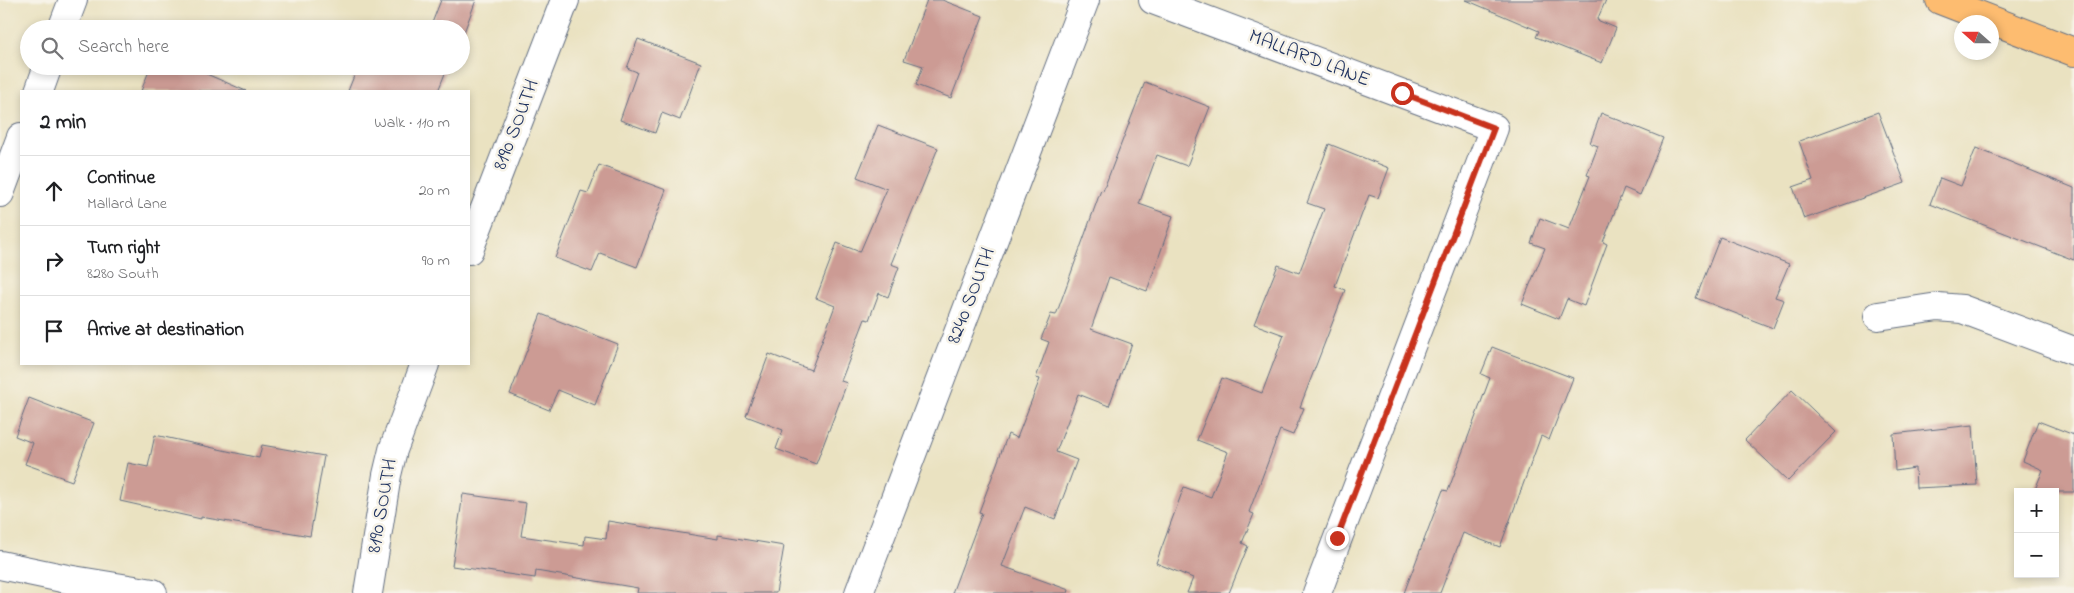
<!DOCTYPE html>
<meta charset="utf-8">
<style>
:root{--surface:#fff;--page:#f6f6f6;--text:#202124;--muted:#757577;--line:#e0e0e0}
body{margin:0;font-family:"Indie Flower",sans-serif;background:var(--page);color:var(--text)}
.controls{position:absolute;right:15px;bottom:15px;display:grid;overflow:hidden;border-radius:0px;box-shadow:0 2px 8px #0003}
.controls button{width:45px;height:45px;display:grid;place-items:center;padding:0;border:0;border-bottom:1px solid var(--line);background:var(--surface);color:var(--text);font:25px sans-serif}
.compass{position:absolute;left:1954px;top:15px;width:45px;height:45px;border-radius:50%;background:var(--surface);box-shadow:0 2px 8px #0003;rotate:291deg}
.stop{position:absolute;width:15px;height:15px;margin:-11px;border:4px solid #c8321e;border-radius:50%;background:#fff}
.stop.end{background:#c8321e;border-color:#fff;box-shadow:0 1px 5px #0008}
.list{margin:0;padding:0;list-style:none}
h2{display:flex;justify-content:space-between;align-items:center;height:65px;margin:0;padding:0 20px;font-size:21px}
h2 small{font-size:16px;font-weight:400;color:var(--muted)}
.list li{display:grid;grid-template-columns:32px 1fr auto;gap:15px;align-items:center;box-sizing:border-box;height:70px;padding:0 20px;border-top:1px solid var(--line)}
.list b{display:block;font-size:19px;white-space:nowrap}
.list p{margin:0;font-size:16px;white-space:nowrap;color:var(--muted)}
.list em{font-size:16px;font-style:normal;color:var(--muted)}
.icon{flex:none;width:28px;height:28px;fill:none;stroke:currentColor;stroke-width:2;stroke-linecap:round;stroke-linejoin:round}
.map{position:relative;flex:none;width:2074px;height:593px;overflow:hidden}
.search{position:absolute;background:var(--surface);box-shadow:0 2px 8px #0003;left:20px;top:20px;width:450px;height:55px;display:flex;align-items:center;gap:12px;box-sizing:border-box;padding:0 18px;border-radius:28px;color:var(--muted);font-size:19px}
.panel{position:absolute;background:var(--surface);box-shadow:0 2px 8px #0003;left:20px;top:90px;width:450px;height:275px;border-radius:0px}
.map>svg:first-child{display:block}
</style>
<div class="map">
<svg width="2074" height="593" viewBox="0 0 2074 593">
<rect width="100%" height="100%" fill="#f7f3e8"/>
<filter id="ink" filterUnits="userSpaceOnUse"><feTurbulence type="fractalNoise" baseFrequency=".02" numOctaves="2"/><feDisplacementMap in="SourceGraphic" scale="10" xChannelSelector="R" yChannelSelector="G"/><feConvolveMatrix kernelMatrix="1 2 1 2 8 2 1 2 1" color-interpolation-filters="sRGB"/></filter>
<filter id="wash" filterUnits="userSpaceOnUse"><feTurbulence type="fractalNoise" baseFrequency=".0096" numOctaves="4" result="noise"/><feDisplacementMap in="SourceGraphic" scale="20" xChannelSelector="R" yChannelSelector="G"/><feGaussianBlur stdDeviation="1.12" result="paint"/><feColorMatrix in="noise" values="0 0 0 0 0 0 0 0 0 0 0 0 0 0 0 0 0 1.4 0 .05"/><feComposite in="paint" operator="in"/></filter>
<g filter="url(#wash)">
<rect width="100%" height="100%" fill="#eae2c1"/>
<g id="blocks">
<g fill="#cc9b94">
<path d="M441 0H476L463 35 461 29H448L432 23Z"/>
<path d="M927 0H942L983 16 951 98 916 85 923 66 904 60Z"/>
<path d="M1466 0H1606L1597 20 1616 28 1602 63 1536 37 1539 31Z"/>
<path d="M638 39 701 63 680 120 662 113 655 133 620 120 637 72 627 68Z"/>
<path d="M151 66H188L246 91H141Z"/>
<path d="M358 66H448L438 91H348Z"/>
<path d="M1145 82 1210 107 1187 166 1157 155 1139 204 1173 216 1147 291 1109 277 1091 329 1132 344 1109 406 1078 394 1056 452 1077 460 1055 519 1025 507 1002 566 1069 590 1068 593H952L982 513 979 512 1008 434 1017 438 1040 379 1036 378 1049 342 1041 339 1051 314 1056 315 1101 190 1103 191Z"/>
<path d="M1878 112 1905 183 1804 219 1793 187 1813 180 1799 141Z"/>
<path d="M1601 113 1663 138 1640 195 1624 188 1603 242 1607 244 1584 306 1567 299 1559 319 1522 304 1545 248 1531 243 1540 218 1569 229 1590 176 1587 175 1598 146 1590 143Z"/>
<path d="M878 125 938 148 891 264 899 267 888 297 879 293 869 320 865 319 841 381 847 383 816 464 776 449 783 430 746 416 769 354 811 370 835 306 816 298 837 243 860 252 887 189 857 177Z"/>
<path d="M1329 144 1389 168 1378 198 1369 195 1335 286 1345 290 1300 407 1304 408 1293 435 1280 430 1249 512 1254 514 1242 543 1248 546 1229 593H1187L1193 578 1156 563 1184 487 1211 497 1228 452 1197 440 1222 378 1262 393 1284 335 1254 324 1278 265 1299 273 1324 209 1307 203Z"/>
<path d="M1976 148 2074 188V260L1930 204 1940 178 1961 186Z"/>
<path d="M599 165 666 190 637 267 600 253 592 272 555 258 581 191 588 193Z"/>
<path d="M1720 237 1789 264 1775 297 1784 300 1773 328 1696 298Z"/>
<path d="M541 314 618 344 595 405 558 390 549 410 510 394Z"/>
<path d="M1492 347 1573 378 1549 440 1541 436 1500 547 1463 533 1440 593H1404L1443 490 1448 491 1490 378 1481 374Z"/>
<path d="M1792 390 1836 432 1788 481 1745 440Z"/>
<path d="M29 398 94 423 72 481 25 464 33 443 15 436Z"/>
<path d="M2038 421 2074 435V492H2034L2043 470 2023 461Z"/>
<path d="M1973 425 1977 485 1916 488 1915 468 1895 471 1893 434Z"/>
<path d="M155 435 259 458 262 445 324 456 310 536 201 517V519L120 501 128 463 148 467Z"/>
<path d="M463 494 526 503 521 536 584 545 585 536 606 539 608 521 718 539V535L784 546 776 593H637L638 588 536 571 535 578 452 566Z"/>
</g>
</g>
</g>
<g filter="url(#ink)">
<use href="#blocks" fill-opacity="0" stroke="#636e81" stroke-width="1"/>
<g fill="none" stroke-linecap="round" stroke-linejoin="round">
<defs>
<g id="minor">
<path d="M1153 0 1494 128 1317 593"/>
<path d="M62 29 73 0"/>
<path d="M39 91 48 66"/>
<path d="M0 193 21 137"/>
<path d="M469 250 565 0"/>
<path d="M1878 316 1938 307 1962 309 2074 351"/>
<path d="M0 565 67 579 153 593"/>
<path d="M368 593 387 475 393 450 425 364"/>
<path d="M859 593 1085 0"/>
</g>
<path id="highway" d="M1940 0 2074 52"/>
</defs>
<use href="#minor" stroke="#636e81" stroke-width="30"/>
<use href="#highway" stroke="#636e81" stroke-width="30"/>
<use href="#minor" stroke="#fff" stroke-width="28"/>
<use href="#highway" stroke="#fdbc70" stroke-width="28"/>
</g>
</g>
<g fill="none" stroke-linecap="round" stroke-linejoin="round" filter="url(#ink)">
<path stroke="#c8321e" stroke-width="6" d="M1337 538 1494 128 1402 93"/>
</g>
<g text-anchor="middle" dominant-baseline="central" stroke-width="5" stroke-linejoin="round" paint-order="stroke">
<g font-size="20" fill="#1b2f5e" stroke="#f7f3e8">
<text transform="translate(1309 59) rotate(21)">MALLARD LANE</text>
<text transform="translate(517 125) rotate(-69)">8190 SOUTH</text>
<text transform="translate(972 296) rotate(-69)">8240 SOUTH</text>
<text transform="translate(383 506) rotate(-80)">8190 SOUTH</text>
</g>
</g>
</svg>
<div class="controls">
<button>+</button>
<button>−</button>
</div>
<svg class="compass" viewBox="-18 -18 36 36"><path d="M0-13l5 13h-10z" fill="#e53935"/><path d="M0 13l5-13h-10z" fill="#757577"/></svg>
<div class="stop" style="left:1402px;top:93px"></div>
<div class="stop end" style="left:1337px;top:538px"></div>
<div class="search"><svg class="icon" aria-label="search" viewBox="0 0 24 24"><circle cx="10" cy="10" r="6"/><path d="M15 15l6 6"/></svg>Search here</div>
<section class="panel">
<h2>2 min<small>Walk · 110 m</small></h2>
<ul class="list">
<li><svg class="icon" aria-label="ahead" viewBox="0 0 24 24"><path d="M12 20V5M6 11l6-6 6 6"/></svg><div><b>Continue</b><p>Mallard Lane</p></div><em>20 m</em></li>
<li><svg class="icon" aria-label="right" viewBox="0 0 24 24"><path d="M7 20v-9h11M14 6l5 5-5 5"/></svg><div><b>Turn right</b><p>8280 South</p></div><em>90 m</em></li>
<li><svg class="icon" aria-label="arrive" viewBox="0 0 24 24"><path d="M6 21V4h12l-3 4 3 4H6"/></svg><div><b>Arrive at destination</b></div></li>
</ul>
</section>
</div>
